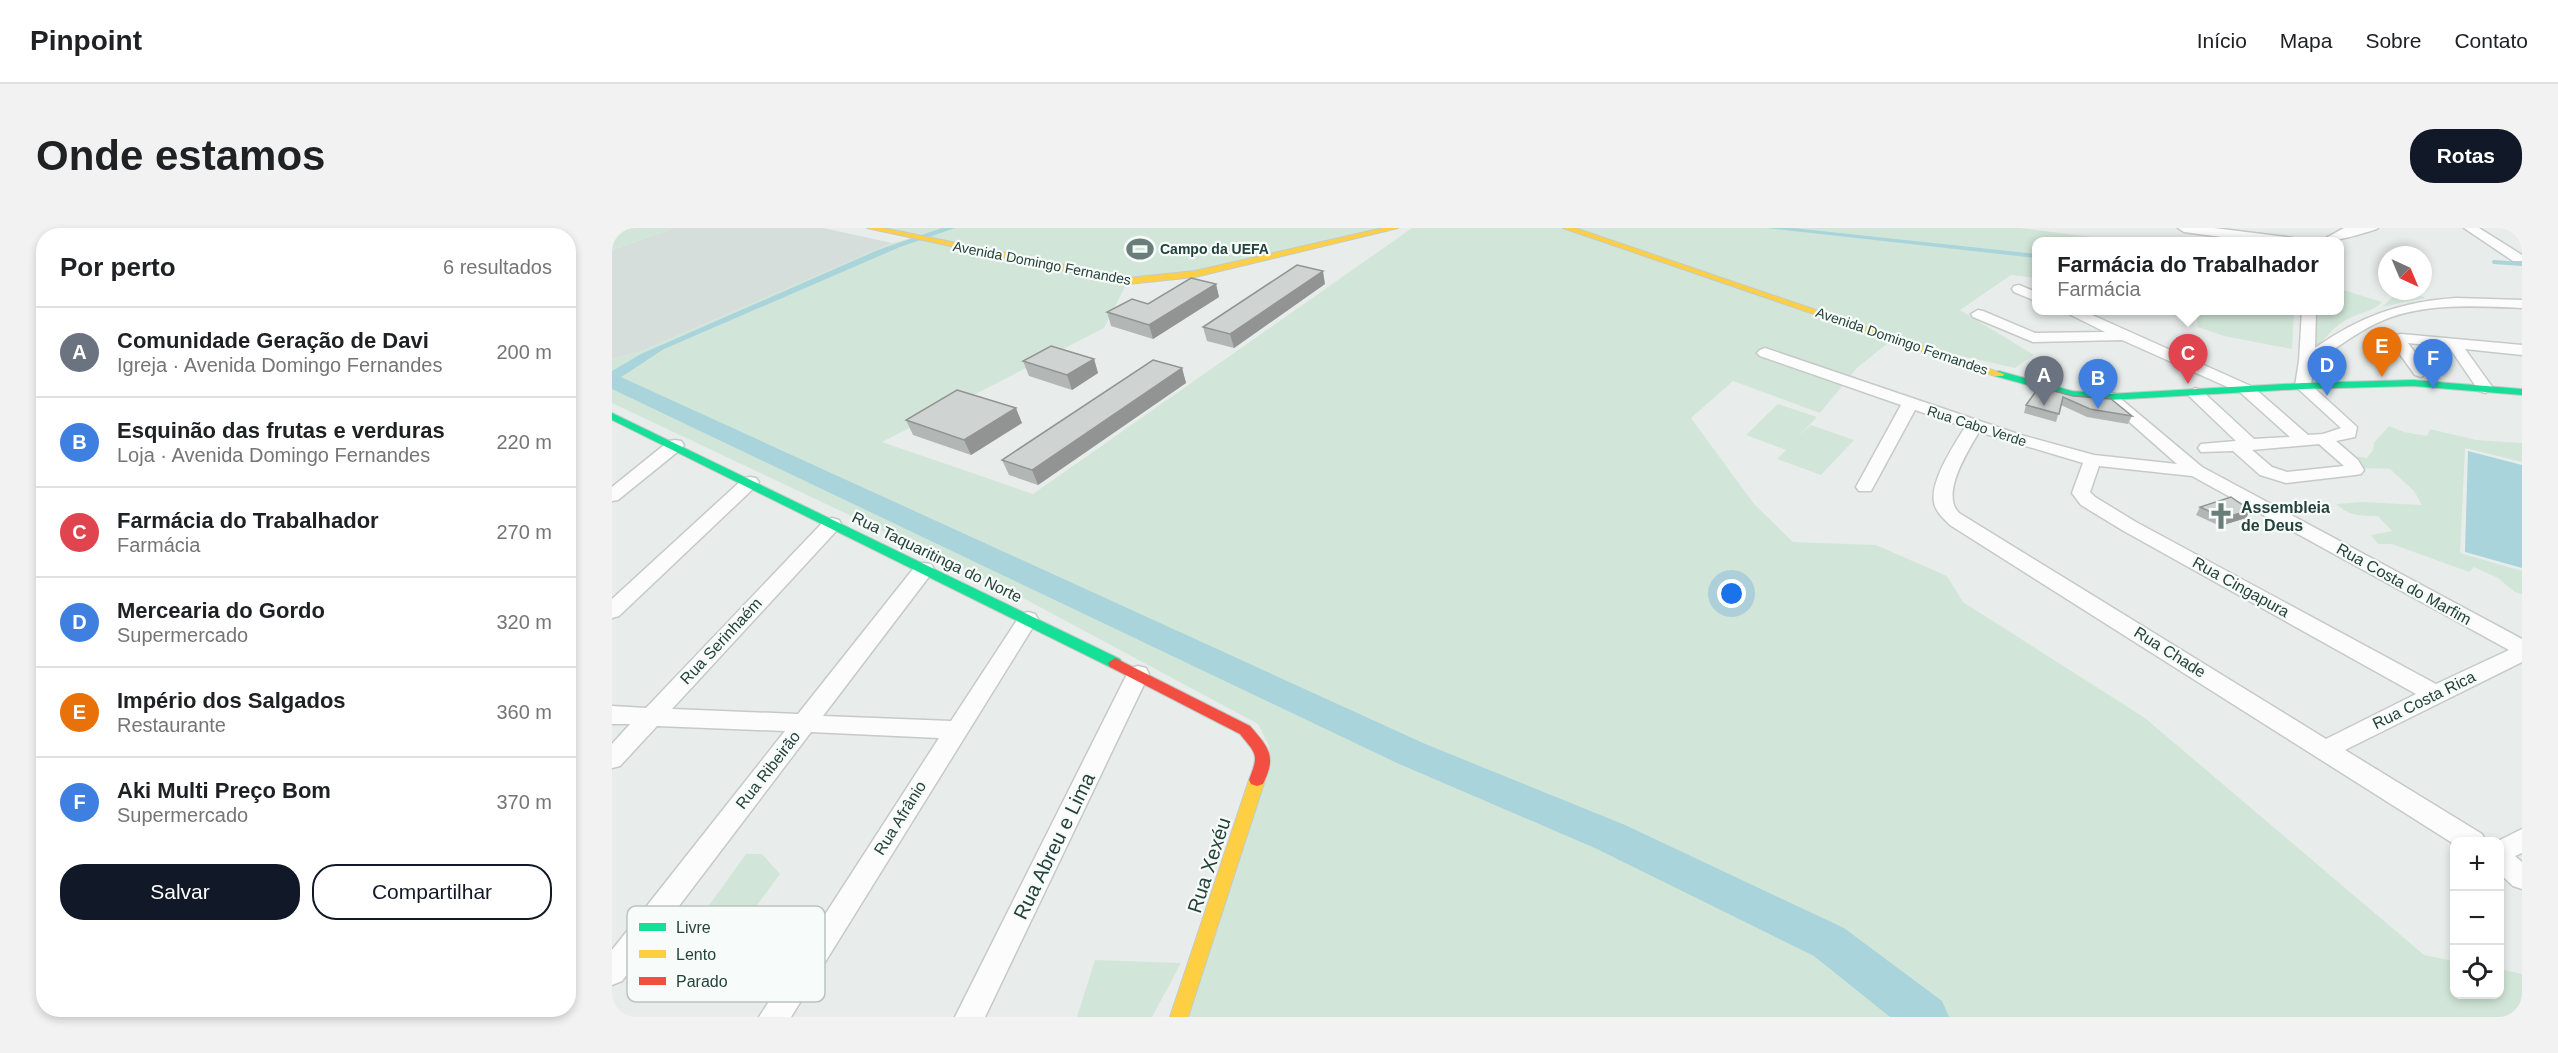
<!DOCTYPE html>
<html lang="pt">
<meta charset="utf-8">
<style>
:root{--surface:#fff;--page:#f2f2f2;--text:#202124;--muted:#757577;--line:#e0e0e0;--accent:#111827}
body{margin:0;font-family:Arial,sans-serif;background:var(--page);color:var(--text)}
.controls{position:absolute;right:18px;bottom:18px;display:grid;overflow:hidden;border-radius:12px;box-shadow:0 3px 9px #0003}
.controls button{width:54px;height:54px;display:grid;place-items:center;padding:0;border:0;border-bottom:2px solid var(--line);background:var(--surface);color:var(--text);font:30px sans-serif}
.compass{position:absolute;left:1766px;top:18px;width:54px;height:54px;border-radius:50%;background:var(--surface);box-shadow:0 3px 9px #0003;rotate:136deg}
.you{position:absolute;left:1120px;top:366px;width:21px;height:21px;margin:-15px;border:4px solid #fff;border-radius:50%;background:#1a73e8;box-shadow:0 0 0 9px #1a73e833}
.badge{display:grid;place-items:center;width:39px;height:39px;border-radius:50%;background:var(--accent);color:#fff;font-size:20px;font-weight:700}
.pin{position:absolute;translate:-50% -50px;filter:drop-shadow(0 2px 3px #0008)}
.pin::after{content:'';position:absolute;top:32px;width:21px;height:18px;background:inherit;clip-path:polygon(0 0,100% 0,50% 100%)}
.popup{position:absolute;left:1420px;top:9px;width:312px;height:78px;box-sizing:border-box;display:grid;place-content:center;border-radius:12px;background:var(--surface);filter:drop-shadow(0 2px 4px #0005);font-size:20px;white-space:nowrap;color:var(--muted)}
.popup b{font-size:22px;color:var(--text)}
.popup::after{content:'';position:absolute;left:50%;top:100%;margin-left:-12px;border:12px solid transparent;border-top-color:var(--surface)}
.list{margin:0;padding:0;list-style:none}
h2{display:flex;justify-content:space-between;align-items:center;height:78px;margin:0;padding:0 24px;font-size:26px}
h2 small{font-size:20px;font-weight:400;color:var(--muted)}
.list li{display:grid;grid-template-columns:39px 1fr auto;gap:18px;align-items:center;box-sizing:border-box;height:90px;padding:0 24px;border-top:2px solid var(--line)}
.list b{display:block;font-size:22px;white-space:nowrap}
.list p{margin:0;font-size:20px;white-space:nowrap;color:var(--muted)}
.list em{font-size:20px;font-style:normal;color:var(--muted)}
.actions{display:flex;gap:12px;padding:18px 24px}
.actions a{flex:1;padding:14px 0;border:2px solid var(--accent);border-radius:24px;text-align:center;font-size:21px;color:var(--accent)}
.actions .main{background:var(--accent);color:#fff}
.icon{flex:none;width:33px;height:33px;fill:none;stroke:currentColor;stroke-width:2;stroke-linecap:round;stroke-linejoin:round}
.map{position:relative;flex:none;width:1910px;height:789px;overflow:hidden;border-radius:24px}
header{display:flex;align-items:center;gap:36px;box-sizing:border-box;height:84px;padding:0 30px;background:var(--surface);border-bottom:2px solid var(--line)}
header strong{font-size:28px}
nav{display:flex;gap:33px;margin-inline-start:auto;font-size:21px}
.intro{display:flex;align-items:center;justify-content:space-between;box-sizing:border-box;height:144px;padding:0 36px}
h1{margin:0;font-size:42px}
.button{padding:15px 27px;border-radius:24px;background:var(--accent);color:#fff;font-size:21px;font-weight:700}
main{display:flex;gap:36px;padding:0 36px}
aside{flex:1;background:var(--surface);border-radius:24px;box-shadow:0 3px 9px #0003}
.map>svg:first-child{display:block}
</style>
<header>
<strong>Pinpoint</strong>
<nav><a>Início</a><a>Mapa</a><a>Sobre</a><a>Contato</a></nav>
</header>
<div class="intro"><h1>Onde estamos</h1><a class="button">Rotas</a></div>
<main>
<aside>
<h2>Por perto<small>6 resultados</small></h2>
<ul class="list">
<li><span class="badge" style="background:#6b7280">A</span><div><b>Comunidade Geração de Davi</b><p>Igreja · Avenida Domingo Fernandes</p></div><em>200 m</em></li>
<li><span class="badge" style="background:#3f7fe0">B</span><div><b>Esquinão das frutas e verduras</b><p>Loja · Avenida Domingo Fernandes</p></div><em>220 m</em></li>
<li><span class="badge" style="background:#e0444e">C</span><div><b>Farmácia do Trabalhador</b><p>Farmácia</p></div><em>270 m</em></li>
<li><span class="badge" style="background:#3f7fe0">D</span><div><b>Mercearia do Gordo</b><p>Supermercado</p></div><em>320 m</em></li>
<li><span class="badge" style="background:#e8710a">E</span><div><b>Império dos Salgados</b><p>Restaurante</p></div><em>360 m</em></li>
<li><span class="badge" style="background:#3f7fe0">F</span><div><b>Aki Multi Preço Bom</b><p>Supermercado</p></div><em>370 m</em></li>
</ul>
<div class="actions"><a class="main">Salvar</a><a>Compartilhar</a></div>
</aside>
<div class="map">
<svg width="1910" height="789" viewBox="0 0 1910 789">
<rect width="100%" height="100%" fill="#e8edeb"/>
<path fill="#d6dedb" d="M62 0H211L280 15 30 123 0 131V22Z"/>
<g fill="#d1e6d8">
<path d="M0 0H62L0 22Z"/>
<path d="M258 0H782L583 46 516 53 492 100 270 214 421 266 800 0H1408L1512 13 1424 14V50L1399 47 1348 82 1422 127 1403 140 1304 118 1281 111 1245 140 1208 185 1121 153 1079 190 1142 276 1181 314 1264 317 1335 348 1351 374 1533 490 1812 727 1842 733V766H1888V741L1910 746V789H576L657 518 646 496 396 362 0 175V159L404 348 348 315 0 152V131L30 123 280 15 300 10Z"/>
<path d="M1728 61 1770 74C1761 83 1751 84 1740 89 1722 97 1712 111 1700 126L1705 83 1728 82Z"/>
<path d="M1787 63H1801L1813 70 1770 79Z"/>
<path d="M1584 83H1682L1680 121 1612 108 1586 99Z"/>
<path d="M1166 176 1205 189 1187 208 1199 197 1242 212 1209 247 1165 231 1174 222 1134 207Z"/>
<path d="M1777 198 1792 204 1815 208 1818 201 1864 212 1910 215V234L1853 220 1848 325 1910 343V366L1903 364 1886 350 1862 339 1857 344 1780 316H1766L1759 307 1780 303 1766 288C1748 288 1737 288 1724 276L1749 274 1810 277 1802 263 1778 241 1749 240 1735 227 1755 230 1761 222 1762 215Z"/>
<path d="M134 626H150L168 646 138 687 101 729 47 724 30 748 4 746 51 687H90Z"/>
<path d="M483 732 569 735 540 789H465Z"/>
</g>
<g fill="#a9d4db">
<path d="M330 0H343L288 19 52 121 3 153 0 152V143L29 126 266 22Z"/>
<path d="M1154 0H1181L1424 26V30Z"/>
<path d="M1856 223 1910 237V340L1853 324Z"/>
</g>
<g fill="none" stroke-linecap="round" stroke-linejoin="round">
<path stroke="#a9d4db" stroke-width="4" d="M1882 34 1910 36"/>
<path fill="#a9d4db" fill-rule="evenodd" d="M0 145 811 515 1013 597 1232 700 1330 773 1337 789H1278L1202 728 985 621 785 535 0 161Z"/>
<defs>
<g id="street">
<path d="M1566 0H1602L1681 10 1687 14H1647L1572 4Z"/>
<path d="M1732 0H1766C1762 3 1720 14 1713 14L1712 11Z"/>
<path d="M1852 0H1867L1910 27V33H1901Z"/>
<path d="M1407 57 1424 64V73L1402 64 1400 61 1402 58Z"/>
<path d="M1844 70 1910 72V80C1862 78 1809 74 1765 95 1742 106 1723 121 1702 135L1699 157 1745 199 1743 209 1724 213 1746 232 1752 242 1749 246 1743 247 1674 255 1648 247 1621 223 1589 224 1586 220 1589 216 1624 213 1577 168 1575 165 1583 160 1589 162 1642 211 1678 209 1629 165 1510 112 1421 114 1361 89 1359 86 1366 82 1371 83 1423 105 1493 104 1449 82H1469L1641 159 1696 207 1711 206 1729 200 1683 158 1687 133 1690 82H1704L1703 120C1749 88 1788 74 1844 70ZM1707 216 1732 238 1675 244 1660 239 1640 222Z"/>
<path d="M1789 106 1910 117V127L1853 121 1881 160 1873 165 1867 163 1837 119 1796 115 1817 144 1809 149 1803 147 1779 114 1784 107Z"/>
<path d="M1153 120 1409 207 1482 227 1565 236 1489 169 1497 164 1503 166 1590 239 1910 411V434L1733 522 1870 606 1874 614H1842V616L1338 297C1332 291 1323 283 1322 274 1318 253 1342 217 1353 199L1303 182 1259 263H1247L1244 259 1289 177 1148 128 1145 125 1148 122ZM1367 204 1471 235 1460 265 1469 277 1510 302 1804 466 1714 511 1347 285C1328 266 1356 223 1367 204ZM1487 238 1580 248 1897 422 1824 456 1524 294 1483 269 1478 264Z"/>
<path d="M63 212 69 213 72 217 69 221 6 272 0 273V259L57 213Z"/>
<path d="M138 249 144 250 147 254 144 258 7 388 0 390V371L132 250Z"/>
<path d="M220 290 227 292 229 296 227 300 60 481 186 486 305 336 312 335 319 336 322 341 319 346 211 488 339 493 409 386 416 384 423 386 426 391 179 789H147L327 510 199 504 10 753 0 757V722L173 503 45 498 8 538 0 540V516L18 496H0V478L34 480 213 292Z"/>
<path d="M526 438 534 440 537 446 373 789H343L515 446 518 440Z"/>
<path d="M1910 601V625L1903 628 1910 634V661L1901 658 1888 646V614H1884Z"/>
</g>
<g id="fast">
<path d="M1387 143 1460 163 1497 166 1691 155 1801 152 1910 161V167L1801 158 1691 161 1497 172 1459 169 1383 148V144Z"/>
<path d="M0 185 508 431 510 435 503 440 498 439 0 192Z"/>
</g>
<g id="slow">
<path d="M255 0H271L516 50 583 43 771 0H786L583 49 516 56Z"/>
<path d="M951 0H963L1392 146 1391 148H1383Z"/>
<path d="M645 546 651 548 653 552 576 789H558L637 552 639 548Z"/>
</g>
<path id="jam" d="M503 430 638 498C657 520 665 528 651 556L645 558 639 556 637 552C647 526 645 527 628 506L498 439 496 435Z"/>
</defs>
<use href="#street" stroke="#c5cac8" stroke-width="3"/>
<use href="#fast" stroke="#c3cbc8" stroke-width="2"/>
<use href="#slow" stroke="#c3cbc8" stroke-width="2"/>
<use href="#jam" stroke="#c3cbc8" stroke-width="2"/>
<use href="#street" fill="#fcfcfc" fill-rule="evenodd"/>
<use href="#fast" fill="#16e098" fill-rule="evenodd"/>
<use href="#slow" fill="#ffcf43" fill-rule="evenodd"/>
<use href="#jam" fill="#f24e42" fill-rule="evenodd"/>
</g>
<g fill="#b2b6b5">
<path d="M604 56 607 69 541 111 499 98 495 84 536 76Z"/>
<path d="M713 56 622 120 595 113 591 99Z"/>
<path d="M482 131 486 145 460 162 417 148 411 133Z"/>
<path d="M570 140 574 155 426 257 397 247 390 232Z"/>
<path d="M1427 159 1520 188 1516 196 1475 189 1449 177 1444 194 1412 185 1414 177Z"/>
<path d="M294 192 410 195 359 227 301 207Z"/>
<path d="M1588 279 1638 282 1634 290 1608 298 1584 287Z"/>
</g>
<g fill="#919493">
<path d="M711 43 713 56 622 120 618 106Z"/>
<path d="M604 56 607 69 541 111 537 97Z"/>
<path d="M482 131 486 145 460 162 455 147Z"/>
<path d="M570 140 574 155 426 257 420 242Z"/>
<path d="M404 180 410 195 359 227 352 212Z"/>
<path d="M1638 282 1634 290 1608 298 1612 290Z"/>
</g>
<g fill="#cfd4d2" stroke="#919493" stroke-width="1.5">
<path d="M685 37 711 43 618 106 591 99Z"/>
<path d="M579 50 604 56 537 97 495 84 520 71 536 76Z"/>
<path d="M439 118 482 131 455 147 411 133Z"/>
<path d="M541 132 570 140 420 242 390 232Z"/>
<path d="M1427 159 1461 168 1499 171 1520 188 1478 181 1451 169 1447 186 1414 177Z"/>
<path d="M345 162 404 180 352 212 294 192Z"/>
<path d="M1619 269 1638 282 1612 290 1588 279Z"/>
</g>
<defs>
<symbol id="stadium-bare" viewBox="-9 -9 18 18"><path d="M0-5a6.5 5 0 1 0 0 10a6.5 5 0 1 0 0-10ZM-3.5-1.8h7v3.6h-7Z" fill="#697e78" stroke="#f7fbf9" stroke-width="2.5" paint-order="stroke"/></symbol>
<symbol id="church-bare" viewBox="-9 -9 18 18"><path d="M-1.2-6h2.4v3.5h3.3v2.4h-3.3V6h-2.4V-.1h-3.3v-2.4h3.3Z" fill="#697e78" stroke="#f7fbf9" stroke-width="2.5" paint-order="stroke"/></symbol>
</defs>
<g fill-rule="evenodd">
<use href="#stadium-bare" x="509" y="2" width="38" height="38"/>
<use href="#church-bare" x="1590" y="269" width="38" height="38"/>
</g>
<g text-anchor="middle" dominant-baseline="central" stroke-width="4.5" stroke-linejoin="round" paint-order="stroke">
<g font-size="14" font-weight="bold" fill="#24423a" stroke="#f7fbf9" text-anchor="start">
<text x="548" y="21">Campo da UEFA</text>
</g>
<g font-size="14" fill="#24423a" stroke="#f7fbf9">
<text transform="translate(430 35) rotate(11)">Avenida Domingo Fernandes</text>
<text transform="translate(1290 113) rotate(19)">Avenida Domingo Fernandes</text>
<text transform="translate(1365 198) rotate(18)">Rua Cabo Verde</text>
</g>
<g font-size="16" font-weight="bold" fill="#24423a" stroke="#f7fbf9" text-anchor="start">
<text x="1629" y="279">Assembleia<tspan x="1629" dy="18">de Deus</tspan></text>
</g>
<g font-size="16" fill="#24423a" stroke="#f7fbf9">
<text transform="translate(325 329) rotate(26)">Rua Taquaritinga do Norte</text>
<text transform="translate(1792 356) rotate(29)">Rua Costa do Marfim</text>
<text transform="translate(1629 359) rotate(29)">Rua Cingapura</text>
<text transform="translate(109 413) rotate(-47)">Rua Serinhaém</text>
<text transform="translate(1558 424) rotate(32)">Rua Chade</text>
<text transform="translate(1812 472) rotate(-26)">Rua Costa Rica</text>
<text transform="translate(156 542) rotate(-52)">Rua Ribeirão</text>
<text transform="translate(288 590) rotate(-58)">Rua Afrânio</text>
</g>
<g font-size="20" fill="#24423a" stroke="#f7fbf9">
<text transform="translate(442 618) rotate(-64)">Rua Abreu e Lima</text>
<text transform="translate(597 637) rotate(-72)">Rua Xexéu</text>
</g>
</g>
<rect x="15" y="678" width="198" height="96" rx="9" fill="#f7fbf9" stroke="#b8c4c0" stroke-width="1.5"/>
<rect x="27" y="695" width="27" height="8" fill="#16e098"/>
<rect x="27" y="722" width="27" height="8" fill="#ffcf43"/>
<rect x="27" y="749" width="27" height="8" fill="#f24e42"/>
<g font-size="16" fill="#24423a">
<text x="64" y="705">Livre</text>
<text x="64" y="732">Lento</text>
<text x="64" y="759">Parado</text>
</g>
</svg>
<div class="controls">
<button>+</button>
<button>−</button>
<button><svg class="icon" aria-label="locate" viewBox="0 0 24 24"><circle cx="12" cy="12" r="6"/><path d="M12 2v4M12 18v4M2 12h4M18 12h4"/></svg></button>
</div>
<svg class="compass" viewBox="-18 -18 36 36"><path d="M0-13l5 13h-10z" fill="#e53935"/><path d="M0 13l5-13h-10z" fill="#757577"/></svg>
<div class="you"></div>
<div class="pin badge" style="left:1432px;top:178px;background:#6b7280">A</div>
<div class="pin badge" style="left:1486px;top:181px;background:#3f7fe0">B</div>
<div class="pin badge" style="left:1576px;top:156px;background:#e0444e">C</div>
<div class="popup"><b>Farmácia do Trabalhador</b>Farmácia</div>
<div class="pin badge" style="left:1715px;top:168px;background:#3f7fe0">D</div>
<div class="pin badge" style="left:1770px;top:149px;background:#e8710a">E</div>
<div class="pin badge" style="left:1821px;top:161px;background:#3f7fe0">F</div>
</div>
</main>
